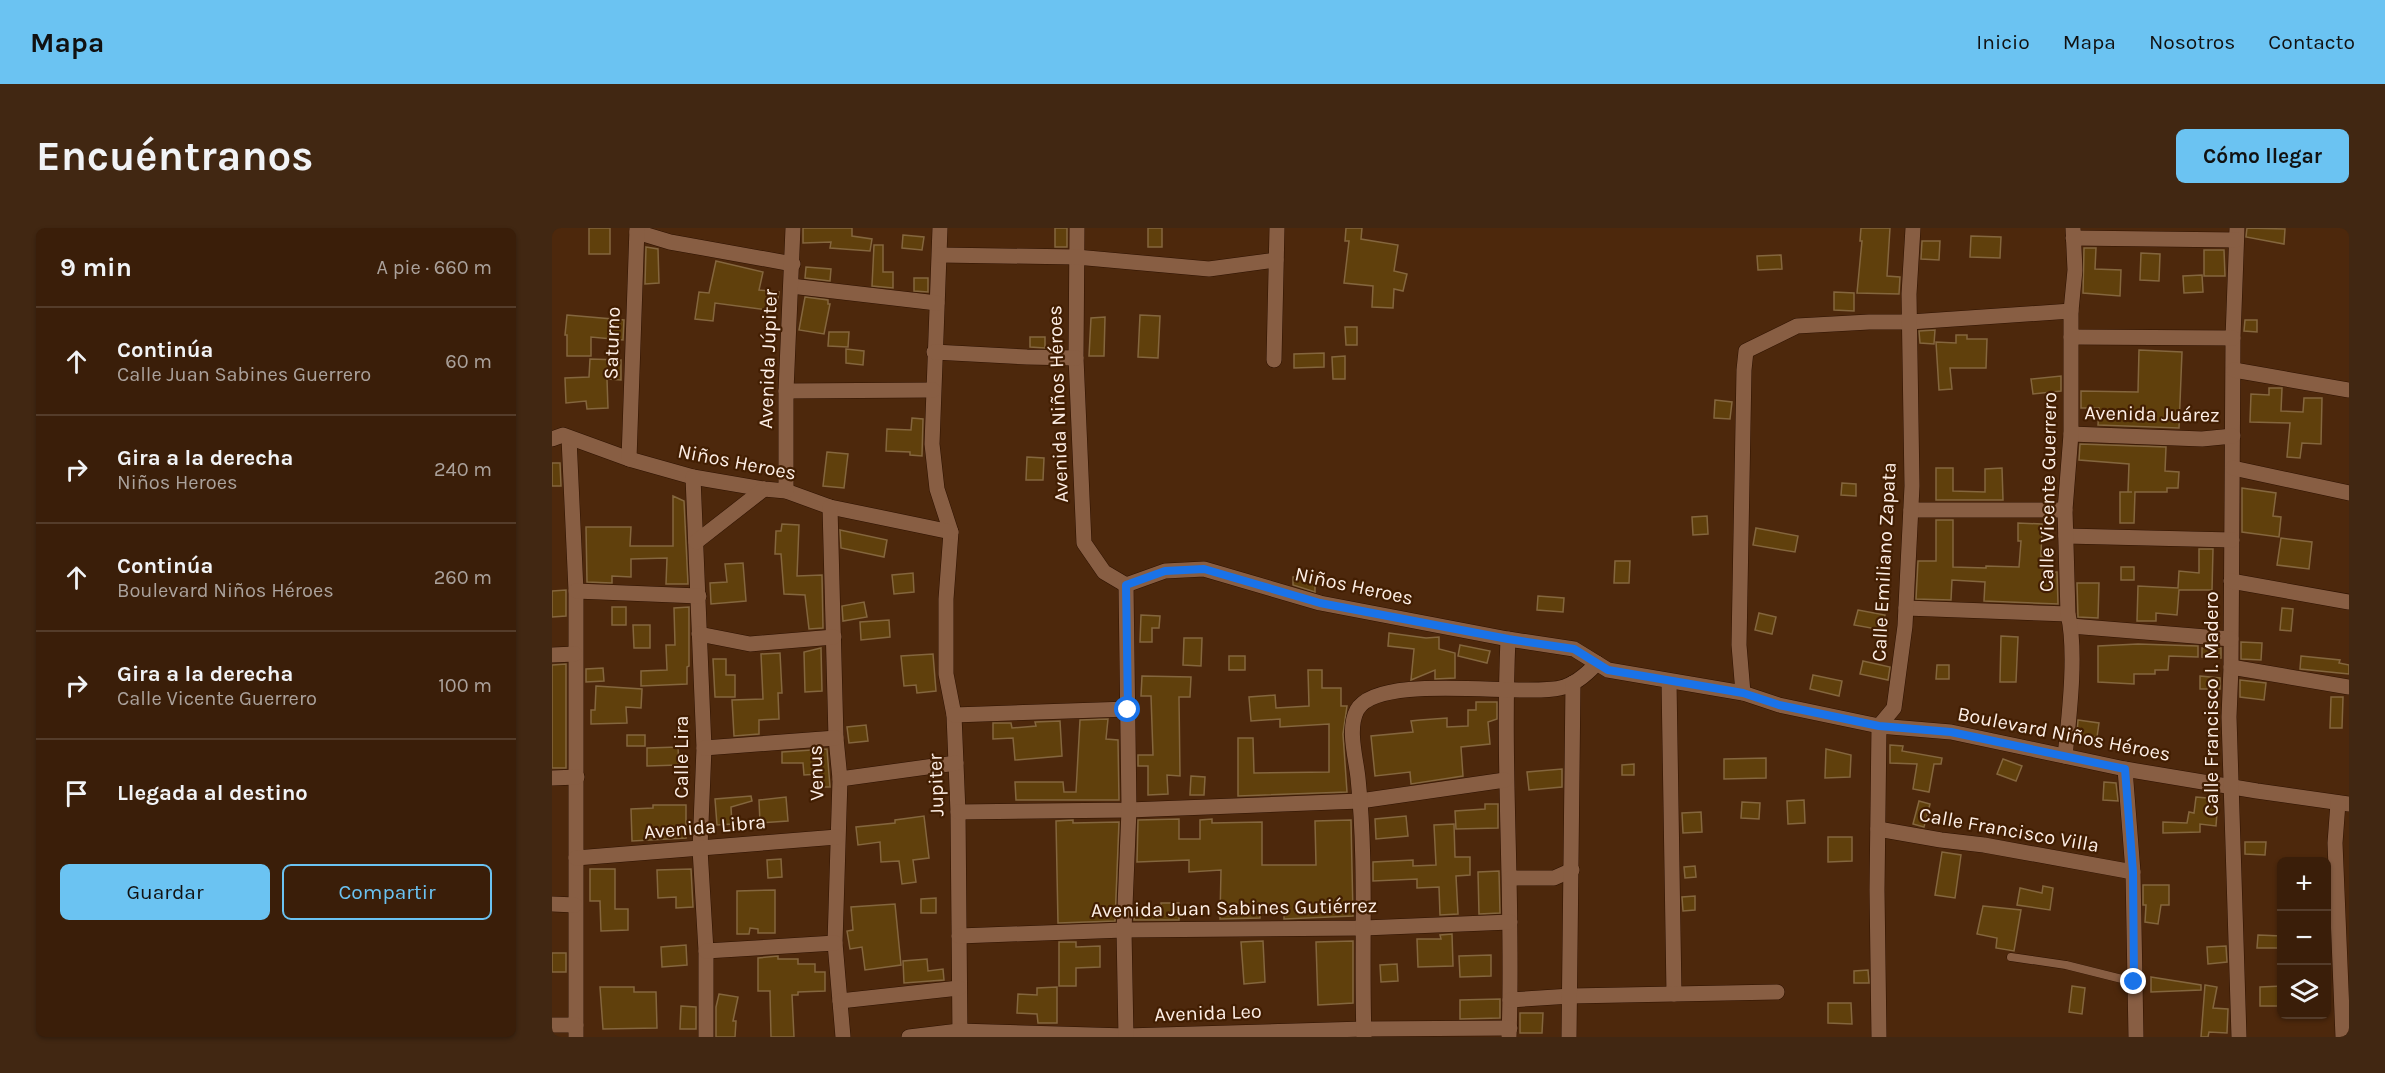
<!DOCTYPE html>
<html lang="es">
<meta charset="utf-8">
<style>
:root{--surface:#3a1e09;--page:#412712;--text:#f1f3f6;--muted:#aba29c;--line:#543c2a;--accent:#6bc3f2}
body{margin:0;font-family:Karla,sans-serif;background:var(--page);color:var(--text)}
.controls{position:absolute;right:18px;bottom:18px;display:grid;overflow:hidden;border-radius:9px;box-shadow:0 2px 4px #0004}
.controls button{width:54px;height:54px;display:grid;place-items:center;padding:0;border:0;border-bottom:2px solid var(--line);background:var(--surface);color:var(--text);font:30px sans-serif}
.stop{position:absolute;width:18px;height:18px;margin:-14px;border:4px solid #1a73e8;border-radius:50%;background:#fff}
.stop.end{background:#1a73e8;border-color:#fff;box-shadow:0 2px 6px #0008}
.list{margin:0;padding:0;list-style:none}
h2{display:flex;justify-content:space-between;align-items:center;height:78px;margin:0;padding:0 24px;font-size:26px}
h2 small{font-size:20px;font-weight:400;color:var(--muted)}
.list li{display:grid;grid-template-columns:39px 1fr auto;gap:18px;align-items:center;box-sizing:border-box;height:108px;padding:0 24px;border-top:2px solid var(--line)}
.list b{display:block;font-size:22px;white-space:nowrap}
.list p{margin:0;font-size:20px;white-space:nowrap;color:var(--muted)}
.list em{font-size:20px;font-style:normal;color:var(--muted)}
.actions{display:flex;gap:12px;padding:18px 24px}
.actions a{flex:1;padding:14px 0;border:2px solid var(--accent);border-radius:9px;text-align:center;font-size:21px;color:var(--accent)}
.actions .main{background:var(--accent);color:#111}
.icon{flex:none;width:33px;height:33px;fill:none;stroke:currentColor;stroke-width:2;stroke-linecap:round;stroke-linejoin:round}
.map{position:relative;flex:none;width:1797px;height:809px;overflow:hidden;border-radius:9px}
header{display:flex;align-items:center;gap:36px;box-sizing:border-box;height:84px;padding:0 30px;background:var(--accent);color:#111}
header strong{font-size:28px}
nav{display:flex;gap:33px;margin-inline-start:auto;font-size:21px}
.intro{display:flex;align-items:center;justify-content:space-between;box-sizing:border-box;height:144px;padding:0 36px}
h1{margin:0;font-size:42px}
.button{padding:15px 27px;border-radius:9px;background:var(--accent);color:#111;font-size:21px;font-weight:700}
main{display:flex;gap:36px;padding:0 36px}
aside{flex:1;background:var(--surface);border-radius:9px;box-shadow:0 2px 4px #0004}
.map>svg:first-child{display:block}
</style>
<header>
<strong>Mapa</strong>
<nav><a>Inicio</a><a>Mapa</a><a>Nosotros</a><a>Contacto</a></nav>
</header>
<div class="intro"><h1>Encuéntranos</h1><a class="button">Cómo llegar</a></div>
<main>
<aside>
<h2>9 min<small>A pie · 660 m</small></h2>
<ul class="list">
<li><svg class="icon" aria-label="ahead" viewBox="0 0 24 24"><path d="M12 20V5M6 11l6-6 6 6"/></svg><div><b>Continúa</b><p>Calle Juan Sabines Guerrero</p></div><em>60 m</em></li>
<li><svg class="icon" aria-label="right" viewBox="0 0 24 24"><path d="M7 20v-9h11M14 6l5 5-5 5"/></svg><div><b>Gira a la derecha</b><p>Niños Heroes</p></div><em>240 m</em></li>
<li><svg class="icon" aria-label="ahead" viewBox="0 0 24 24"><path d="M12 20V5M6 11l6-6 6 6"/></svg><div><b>Continúa</b><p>Boulevard Niños Héroes</p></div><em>260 m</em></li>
<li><svg class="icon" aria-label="right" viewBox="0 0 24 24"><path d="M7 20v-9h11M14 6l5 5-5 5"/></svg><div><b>Gira a la derecha</b><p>Calle Vicente Guerrero</p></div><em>100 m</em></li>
<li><svg class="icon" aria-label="arrive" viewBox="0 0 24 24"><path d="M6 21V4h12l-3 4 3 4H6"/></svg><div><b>Llegada al destino</b></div></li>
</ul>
<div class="actions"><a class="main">Guardar</a><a>Compartir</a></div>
</aside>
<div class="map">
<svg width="1797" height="809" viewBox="0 0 1797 809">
<rect width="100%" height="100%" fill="#4d280c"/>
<g fill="#60400c" stroke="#84663e" stroke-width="1.5">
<rect x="37" y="0" width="21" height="26"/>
<path d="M251 0H300V8L320 11 318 23 278 20 279 14 251 15Z"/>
<rect x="503" y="0" width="12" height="19"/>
<rect x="596" y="0" width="14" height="19"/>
<path d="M794 0H810L809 11 846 17 842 43 855 46 851 63 842 61 841 80 820 79 821 58 792 55 797 13H793Z"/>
<path d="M1309 0H1338L1335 48 1348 49 1347 66 1305 65 1310 13H1308Z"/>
<path d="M1695 0 1733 1 1732 16 1694 9Z"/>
<path d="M351 7 372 9 370 22 350 20Z"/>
<path d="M1419 8 1449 9 1448 30 1418 29Z"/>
<path d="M1370 13H1388L1387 32 1369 31Z"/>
<path d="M322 17H331V44H341V60L320 58Z"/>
<path d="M94 19 106 21 107 55 93 56Z"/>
<path d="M1532 20H1544L1543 41 1569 42 1568 68 1531 65Z"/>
<path d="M1652 22H1672L1673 48H1652Z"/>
<path d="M1589 25 1608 26 1607 53 1588 52Z"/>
<path d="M1229 27 1230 41 1206 42 1205 28Z"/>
<path d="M164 33 211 44 207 62 227 64 224 83 163 75 161 93 143 91 147 64 157 65Z"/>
<path d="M254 39 279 41 278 53 253 50Z"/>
<path d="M1650 47 1651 64 1632 65 1631 48Z"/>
<path d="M362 50H376V64L362 63Z"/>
<path d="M1282 64 1302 65V83L1282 82Z"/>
<path d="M253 69 276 72V76H278L272 106 247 102Z"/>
<path d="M15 87 72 92 71 112 39 109V128H15V107H13Z"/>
<path d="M588 87 608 88 606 130 586 129Z"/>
<path d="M553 89 552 128H537L539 90Z"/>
<path d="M1693 92H1705V104L1692 103Z"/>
<path d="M793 99H805V117H794Z"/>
<path d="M1383 102 1382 116 1368 115 1367 103Z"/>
<path d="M277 104H297L296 119 276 118Z"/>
<path d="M1404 107H1415V111H1435L1434 140H1398L1400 161 1387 162 1384 114 1404 115Z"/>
<path d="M478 109H493V120L478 119Z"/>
<path d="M294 121 312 123 311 137 294 135Z"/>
<path d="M1587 122 1630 124 1627 200 1546 197 1547 180H1529V163L1586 164Z"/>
<path d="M772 125V139L742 140V126Z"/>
<path d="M793 128V151H781L780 129Z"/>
<path d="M38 131 69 132V152L55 151 56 180 35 181 34 173 14 175 13 150 37 149Z"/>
<path d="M1509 148V163L1481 166 1479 151Z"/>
<path d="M1717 160H1730L1729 183 1751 184 1752 170H1770L1769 216 1750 215 1748 230 1735 229 1738 195 1698 194 1699 166 1717 167Z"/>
<path d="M1163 172 1180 174 1178 191 1162 190Z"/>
<path d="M360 190 371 191 370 228 358 227V224L334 223 335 201 359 202Z"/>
<path d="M1528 216 1614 219 1613 243 1627 244 1626 260H1615V264H1583L1582 295H1568V264H1580H1576L1577 236 1527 232Z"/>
<path d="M275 224 296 226 292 260 271 258Z"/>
<path d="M475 229 492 230 491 252H474Z"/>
<path d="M0 235H8L9 258H0Z"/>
<path d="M1384 240H1401V263L1433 264V241L1450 240 1451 272H1384Z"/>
<path d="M1290 255 1304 256V268L1289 267Z"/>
<path d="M1690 260 1724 265 1721 288 1729 289 1727 309 1690 304Z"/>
<path d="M121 268 132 273 136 356H114L115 330 79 331V349L60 348V355L35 354 34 299H79L78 318H121Z"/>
<path d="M1155 288 1156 306 1141 307 1140 289Z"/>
<path d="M1384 292H1401V339L1434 340V338L1467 339 1469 313H1466V295L1490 296 1489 329H1492L1491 344H1505L1506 376 1432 373 1433 354 1400 352 1399 372 1364 371 1366 333H1384Z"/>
<path d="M230 296 247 297 245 348 270 347 271 400 257 401 253 367 232 366 229 326H223L224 303H229Z"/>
<path d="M1204 300 1246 308 1243 324 1201 317Z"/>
<path d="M288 302 335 312 332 329 289 320Z"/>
<path d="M1729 310 1760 314 1757 341 1725 337Z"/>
<path d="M1647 321H1661L1660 362H1627L1625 387 1604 385V393H1585L1586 358 1626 360 1627 343 1647 345Z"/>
<path d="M1063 333H1078L1077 355H1062Z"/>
<path d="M191 335 194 373 159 376 158 355 175 354 173 336Z"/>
<rect x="1569" y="339" width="13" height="13"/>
<path d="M361 345 362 364 342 366 340 347Z"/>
<path d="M741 349H763V364L741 357Z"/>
<path d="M1525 355H1547L1546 390 1526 389Z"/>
<path d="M14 362V388L0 389V363Z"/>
<path d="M986 368 1012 370 1011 384 985 382Z"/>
<path d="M312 374 315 389 291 393 290 378Z"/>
<rect x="60" y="379" width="14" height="18"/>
<path d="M137 379V438L135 439V456L89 458V443L115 442 114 417H123L122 380Z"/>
<path d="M1730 380 1741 381 1739 403 1728 402Z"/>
<path d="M1306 382 1333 387 1330 402 1302 397Z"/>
<path d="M1207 385 1224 389 1220 406 1203 402Z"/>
<path d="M589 387 608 388 607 400H600V414H588Z"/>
<path d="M337 392 338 409 309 412 308 394Z"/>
<path d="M81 397H98V420H82Z"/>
<path d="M837 405 874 410 887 409V421L903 425V450L883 451V442L859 452 862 421 836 418Z"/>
<path d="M1449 408 1466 409 1464 454H1448Z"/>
<path d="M632 410H650L649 438 631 437Z"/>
<path d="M1689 414 1710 415 1709 432 1689 431Z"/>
<path d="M1586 416 1646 418V429L1617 428 1616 442H1603V446H1582V456L1546 454V418Z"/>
<path d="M908 417 938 423 935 435 906 428Z"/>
<path d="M269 420 270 463 253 464 252 424Z"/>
<path d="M1650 420H1669V430L1650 429Z"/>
<path d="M228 425 230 465H226L227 491 207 492V506L182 508 180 472 211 471 209 426Z"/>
<path d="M381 426 384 463 365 465 364 457 352 458 349 428Z"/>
<rect x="677" y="428" width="16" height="14"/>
<path d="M1749 428 1788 432 1787 435 1797 437V446L1748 441Z"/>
<path d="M161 431H174V447H183V469H163Z"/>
<path d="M1311 433 1338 439 1336 452 1308 446Z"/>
<path d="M14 436V540H0V437Z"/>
<path d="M1385 437H1397V451H1384Z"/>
<path d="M51 440 52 453 34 454V441Z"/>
<path d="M756 442H770V460H789V478H795L791 506 795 564 686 568V510H701L702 545 777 544V496L728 499V491L699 493 697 469 723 467 724 480 757 478Z"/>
<path d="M1261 447 1290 453 1287 468 1258 461Z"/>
<path d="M590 448 639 449 638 469H627L628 548 615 547 616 566 596 567V538H586V527H601L599 468H589Z"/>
<path d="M1648 448 1668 450V461H1648Z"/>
<path d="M1688 452 1714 455 1712 472 1688 469Z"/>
<path d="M44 458 90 461 89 480 74 479 75 495 39 496V482H43Z"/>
<path d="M1779 469H1791L1790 500H1778Z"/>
<path d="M924 474H945V491L936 494 938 516 909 519 911 548 859 556 858 544 823 548 819 508 861 504 859 493 868 492 895 490V499L916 498V482H924Z"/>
<path d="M556 491 554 511 566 512 567 572H464L463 554H511L512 564H524L528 492Z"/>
<path d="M1526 492 1547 495 1545 509 1525 507Z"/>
<path d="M508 493 510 528 463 532 461 510 441 511V495H459L460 500 484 498 483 494Z"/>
<path d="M314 497 316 513 297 515 295 499Z"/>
<rect x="75" y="507" width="18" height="11"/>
<path d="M1338 517 1351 518 1350 523 1390 530 1389 536H1382L1377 564 1361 561 1365 536 1338 535Z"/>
<path d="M126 519 127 537 95 538V520Z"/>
<path d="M275 521 278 559H268L267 546 252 547 251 535H230V524Z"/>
<path d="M1274 521 1299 527 1298 549 1273 550Z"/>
<path d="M1214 530V550L1172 551V531Z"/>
<path d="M1451 531 1470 538 1464 553 1445 546Z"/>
<path d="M1082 536V547H1070V537Z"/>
<path d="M1010 541V559L977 562 975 544Z"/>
<path d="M639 548 653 549 652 567H638Z"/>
<path d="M1552 554 1564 555 1566 573 1551 572Z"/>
<path d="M199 568 200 573 179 579 180 596 165 597 163 571Z"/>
<path d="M234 569 236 593 208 595 207 572Z"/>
<path d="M1644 569 1666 571 1664 598 1648 596V604L1611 605V594L1635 595 1637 584 1642 585Z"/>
<path d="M1252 572 1253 595 1236 596 1235 573Z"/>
<path d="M1367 573 1378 576 1372 599 1361 596Z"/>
<path d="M1190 574 1208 575 1207 591 1189 590Z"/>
<path d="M933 576H946V600L904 601 903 583 933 581Z"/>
<path d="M101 577H134V610L80 613 79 581 101 580Z"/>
<path d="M1149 584 1150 604 1131 605 1130 585Z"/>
<path d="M372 588 377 630 361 632 364 654 350 656 347 633 329 634 328 614 306 617 304 599 343 595V592Z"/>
<path d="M854 588 856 608 824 611 823 591Z"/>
<path d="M627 591V611H648V592L660 591V595L710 594V637H764L763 593 799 592 801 688 732 691V685H708V690L668 691 669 642 637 644V632L585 634 586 592Z"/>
<path d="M521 592V595L567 594 563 693 506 695 504 593Z"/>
<path d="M902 596 903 629H918V647L904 648 906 686 888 687 887 659 865 660V651L821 653V634L861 632V638L884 637 882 597Z"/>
<path d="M1276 609H1300V633L1276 634Z"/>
<path d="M1693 614H1714L1713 627 1693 626Z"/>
<path d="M1390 624 1409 627 1403 670 1383 667Z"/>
<path d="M229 631 230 649 216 650 215 632Z"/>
<path d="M1143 638 1144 649 1133 650 1132 639Z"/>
<path d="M38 641H63V681H76V702L49 703 48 673H38Z"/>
<path d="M139 641 141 679 124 680V669L106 670 105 642Z"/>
<path d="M947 643 948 685 927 686 926 644Z"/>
<path d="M1591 657H1617V677H1609L1606 696 1593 694 1594 677H1591Z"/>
<path d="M1491 658 1501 660 1498 682 1465 677 1468 660 1490 665Z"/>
<path d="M223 662V705H206V701L198 700 197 706H185V663Z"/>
<path d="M1143 668V682L1131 683 1130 669Z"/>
<path d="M384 670V685H369V671Z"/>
<path d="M609 675H627V692H582L583 681H609Z"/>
<path d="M343 676 349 737 313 742 310 719 298 721 295 703 301 702 299 679Z"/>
<path d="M1431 678 1469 682 1462 723 1444 720 1445 710 1425 706Z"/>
<path d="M900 706 901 738 866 739 865 711H889L888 707Z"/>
<path d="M1706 707 1730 708V720H1705Z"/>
<path d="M711 713 713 754 692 756 689 714Z"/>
<path d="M801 713V775L766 777 764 714Z"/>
<path d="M507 714H524V719L548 718V739L524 740V758H507Z"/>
<path d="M134 717 135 737 110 739 109 719Z"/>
<path d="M1674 718 1675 734 1656 736 1655 719Z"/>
<rect x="0" y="725" width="14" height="19"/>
<path d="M939 727V748L908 749 907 728Z"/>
<path d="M226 728V731H246V736H263V744H273V763L246 764V767H240L242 809H219L218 763H206V730Z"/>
<path d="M375 731 376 743 391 741 392 752 352 755 351 733Z"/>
<path d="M845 736 846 753 829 754 828 737Z"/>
<path d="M1316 742 1317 755H1302V743Z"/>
<path d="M1599 749 1649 757V762L1599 764Z"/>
<path d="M1653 757 1665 759 1661 780 1676 781 1675 805 1657 804 1656 809H1649Z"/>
<path d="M1520 758 1533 760 1530 786 1517 784Z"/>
<path d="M1730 758V778H1708V759Z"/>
<path d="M48 759H82V764H104L105 800 51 801Z"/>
<path d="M505 759V795H486L485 786 465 785 466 766 485 767V760Z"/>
<path d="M167 766 186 769 181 793H184L183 809H164V779Z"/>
<path d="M948 771V790L908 791V772Z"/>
<path d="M1276 775H1299L1300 796 1276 795Z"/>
<path d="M129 778 144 779V801H128Z"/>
<path d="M968 785H991L990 805H968Z"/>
</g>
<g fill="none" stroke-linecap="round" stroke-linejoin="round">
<defs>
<path id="lane" d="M1459 729 1514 737 1582 754"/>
<g id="street">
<path d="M388 0 380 216 385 261 399 304 394 371V446L402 487 406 584 408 809"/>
<path d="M525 0 524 130 532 315 552 344 574 357 613 343 652 341 768 375 956 411 1022 421 1056 442 1191 465 1227 477 1327 498 1399 504 1573 541 1705 563 1797 576"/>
<path d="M1685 0 1681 110 1679 439 1677 489 1687 809"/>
<path d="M85 4 118 14 241 36"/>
<path d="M1521 10 1684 12"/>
<path d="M388 27 524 29 657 41 724 32"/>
<path d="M239 58 385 75"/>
<path d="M1519 109 1681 110"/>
<path d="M382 124 475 129 524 130"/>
<path d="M722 132 725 0"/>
<path d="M1682 142 1797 162"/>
<path d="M234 163 381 162"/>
<path d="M1519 206 1650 211 1681 208"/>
<path d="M17 210 24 363V809"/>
<path d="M0 211 11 207 77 231 141 249 212 261 234 263 278 279 399 304"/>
<path d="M77 231 85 0"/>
<path d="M1681 240 1797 265"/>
<path d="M141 249 152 520 148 621 154 723V809"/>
<path d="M234 263V163L241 0"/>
<path d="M278 279 284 510 288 551 283 715 291 809"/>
<path d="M1359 282H1513"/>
<path d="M1514 308 1680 312"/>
<path d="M144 314 212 261"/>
<path d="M1679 353 1797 374"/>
<path d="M24 363 147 368"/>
<path d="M1354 380 1516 386"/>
<path d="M1519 398 1679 411"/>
<path d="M147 406 198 416 282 409"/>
<path d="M956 411C950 544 962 676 957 809"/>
<path d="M0 427 23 426"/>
<path d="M1679 439 1797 459"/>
<path d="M1117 453 1122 766"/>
<path d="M1191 465 1187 417 1192 142 1194 123 1245 98 1317 94H1358L1519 83"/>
<path d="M402 487 576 481"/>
<path d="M152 520 284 510"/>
<path d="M1513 528C1517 489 1525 424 1516 386L1513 282 1519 206V83L1523 42 1521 0"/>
<path d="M1573 541 1581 644 1584 809"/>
<path d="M0 550 25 549"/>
<path d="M288 551 404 535"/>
<path d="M1786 575 1783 615 1791 809"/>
<path d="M406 584 577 582 808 573 953 552"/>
<path d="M1326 601 1389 612 1432 617 1581 644"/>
<path d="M24 630 285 609"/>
<path d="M958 650H1002L1020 642"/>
<path d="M0 676 23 677"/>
<path d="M407 708 572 702 812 700 958 694"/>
<path d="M154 723 283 715"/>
<path d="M958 772 1019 768 1225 764"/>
<path d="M288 773 407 760"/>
<path d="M0 797H24"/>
<path d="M357 809 407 803 574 808 812 801 958 800"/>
<path d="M574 809 572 702 577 582 574 357"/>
<path d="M812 809C809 723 815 636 806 550 804 530 795 501 805 482 826 444 968 469 1008 460 1023 457 1035 446 1045 435"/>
<path d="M1017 809 1021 455"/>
<path d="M1327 809 1325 662 1327 498 1342 480 1353 398 1360 258 1357 66 1361 0"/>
</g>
</defs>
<use href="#lane" stroke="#2e1201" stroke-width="9"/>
<use href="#street" stroke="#2e1201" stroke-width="16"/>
<use href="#lane" stroke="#885e43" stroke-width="8"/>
<use href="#street" stroke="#885e43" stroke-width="15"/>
</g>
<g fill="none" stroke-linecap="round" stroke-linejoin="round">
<path stroke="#1a73e8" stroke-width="8" d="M576 482 574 357 613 343 652 341 768 375 956 411 1022 421 1056 442 1191 465 1227 477 1327 498 1399 504 1573 541 1581 644 1582 754"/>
</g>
<g text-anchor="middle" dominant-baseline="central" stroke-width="4.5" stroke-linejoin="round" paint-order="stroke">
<g font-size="20" fill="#fdeee5" stroke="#421e02">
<text transform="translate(60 115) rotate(-88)">Saturno</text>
<text transform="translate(216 131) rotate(-88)">Avenida Júpiter</text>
<text transform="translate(506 176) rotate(-92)">Avenida Niños Héroes</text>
<text transform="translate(1600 186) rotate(1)">Avenida Juárez</text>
<text transform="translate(185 234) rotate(11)">Niños Heroes</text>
<text transform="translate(1496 264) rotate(-89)">Calle Vicente Guerrero</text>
<text transform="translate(1332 334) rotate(-87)">Calle Emiliano Zapata</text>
<text transform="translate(802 358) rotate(12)">Niños Heroes</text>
<text transform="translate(1659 476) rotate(-90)">Calle Francisco I. Madero</text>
<text transform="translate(1512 506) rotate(11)">Boulevard Niños Héroes</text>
<text transform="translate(129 529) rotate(-90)">Calle Lira</text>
<text transform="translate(264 545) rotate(-92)">Venus</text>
<text transform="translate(384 557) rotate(-92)">Jupiter</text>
<text transform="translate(153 599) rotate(-5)">Avenida Libra</text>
<text transform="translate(1457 602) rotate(10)">Calle Francisco Villa</text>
<text transform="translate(682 680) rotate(-1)">Avenida Juan Sabines Gutiérrez</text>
<text transform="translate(656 785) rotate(-2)">Avenida Leo</text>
</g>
</g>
</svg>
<div class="controls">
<button>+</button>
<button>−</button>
<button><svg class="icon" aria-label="layers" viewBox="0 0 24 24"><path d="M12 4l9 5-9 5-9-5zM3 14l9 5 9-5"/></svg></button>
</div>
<div class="stop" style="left:576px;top:482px"></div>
<div class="stop end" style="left:1582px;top:754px"></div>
</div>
</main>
